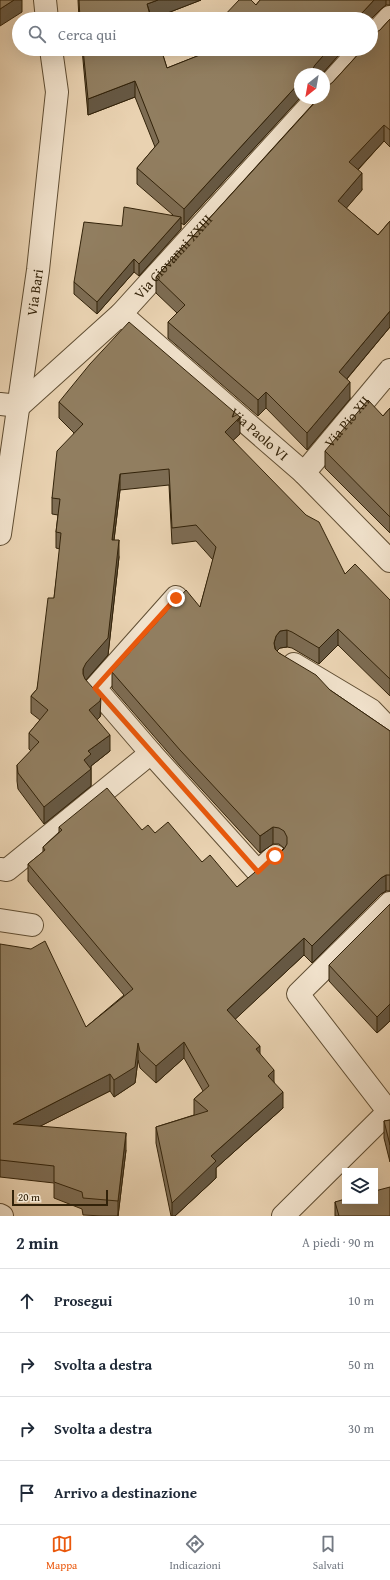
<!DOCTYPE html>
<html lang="it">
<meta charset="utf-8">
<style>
:root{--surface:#fff;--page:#f6f6f7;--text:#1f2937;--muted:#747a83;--line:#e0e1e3;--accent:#ea580c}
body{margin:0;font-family:"Gentium Book Plus",serif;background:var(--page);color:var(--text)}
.controls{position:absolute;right:12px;bottom:12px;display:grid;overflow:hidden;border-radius:0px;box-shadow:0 4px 16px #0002}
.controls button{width:36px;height:36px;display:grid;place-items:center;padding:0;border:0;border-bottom:1px solid var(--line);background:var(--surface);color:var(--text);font:20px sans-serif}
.compass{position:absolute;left:294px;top:68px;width:36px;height:36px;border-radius:50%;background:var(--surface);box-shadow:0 4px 16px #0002;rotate:211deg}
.scale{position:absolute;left:12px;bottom:10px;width:96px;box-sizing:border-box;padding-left:4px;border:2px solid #322209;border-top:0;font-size:11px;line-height:14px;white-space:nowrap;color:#322209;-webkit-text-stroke:3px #f1e2cc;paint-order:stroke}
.stop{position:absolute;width:12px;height:12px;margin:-9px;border:3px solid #ea580c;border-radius:50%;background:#fff}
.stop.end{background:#ea580c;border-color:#fff;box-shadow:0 1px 4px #0008}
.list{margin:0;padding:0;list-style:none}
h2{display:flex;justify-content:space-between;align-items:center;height:52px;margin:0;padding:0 16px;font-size:17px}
h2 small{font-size:13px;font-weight:400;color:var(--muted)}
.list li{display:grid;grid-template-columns:26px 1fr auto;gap:12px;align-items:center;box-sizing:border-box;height:64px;padding:0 16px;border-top:1px solid var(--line)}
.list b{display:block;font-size:15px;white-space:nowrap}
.list em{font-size:13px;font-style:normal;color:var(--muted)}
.icon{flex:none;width:22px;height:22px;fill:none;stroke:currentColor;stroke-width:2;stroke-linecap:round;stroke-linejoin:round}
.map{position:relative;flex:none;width:390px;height:1216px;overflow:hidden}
.search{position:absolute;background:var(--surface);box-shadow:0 4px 16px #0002;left:12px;right:12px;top:12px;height:44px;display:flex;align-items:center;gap:10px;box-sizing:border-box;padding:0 14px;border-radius:22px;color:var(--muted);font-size:15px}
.sheet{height:308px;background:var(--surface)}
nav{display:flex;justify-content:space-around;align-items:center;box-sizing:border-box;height:56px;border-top:1px solid var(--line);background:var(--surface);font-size:11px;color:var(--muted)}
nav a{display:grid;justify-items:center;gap:2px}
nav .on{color:var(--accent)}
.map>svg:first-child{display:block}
</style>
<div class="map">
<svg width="390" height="1216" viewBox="0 0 390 1216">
<rect width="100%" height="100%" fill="#e9d2b1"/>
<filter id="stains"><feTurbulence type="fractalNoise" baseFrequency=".005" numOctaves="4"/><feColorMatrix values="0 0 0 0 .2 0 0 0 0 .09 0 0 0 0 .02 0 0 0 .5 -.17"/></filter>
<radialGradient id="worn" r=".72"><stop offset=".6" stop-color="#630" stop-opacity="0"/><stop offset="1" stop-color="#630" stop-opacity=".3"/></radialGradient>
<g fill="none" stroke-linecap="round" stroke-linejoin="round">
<defs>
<path id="pedestrian" d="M0 404 19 406"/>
<g id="minor">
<path d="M371 38 390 17"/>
<path d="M324 90 361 49"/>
<path id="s1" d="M121 314 304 473 390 561"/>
<path id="s2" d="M19 406 121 314 317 98"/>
<path id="s3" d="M304 473 390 370"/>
<path d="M294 664 371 710 390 730"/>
<path d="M151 753 258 872 275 856"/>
<path d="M0 869 7 870 151 753 95 688 176 597"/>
<path d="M0 920 32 925"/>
<path d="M388 1111 298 994 390 903"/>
<path d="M0 1215 2 1216"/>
<path d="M283 1216 390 1110"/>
</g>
<g id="tertiary">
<path d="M45 0 47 19"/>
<path id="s4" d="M0 534 38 270 57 92 51 49"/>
</g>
</defs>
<use href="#pedestrian" stroke="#604e33" stroke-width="24"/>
<use href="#minor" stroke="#604e33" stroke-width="24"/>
<use href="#tertiary" stroke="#604e33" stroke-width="24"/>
<use href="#pedestrian" stroke="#f1e2cc" stroke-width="22"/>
<use href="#minor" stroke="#f1e2cc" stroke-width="22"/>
<use href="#tertiary" stroke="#f1e2cc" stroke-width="22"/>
</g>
<g fill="#7d6c53" stroke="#322209">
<path d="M78 0H201L152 19H79Z"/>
<path d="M260 0H390V5H386L381 9 256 5Z"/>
<path d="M390 19V147L384 141 358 170 362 190 346 208 378 235 390 221V327L347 379 350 399 307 450 266 408 258 416 168 338V322L177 313 156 293V277Z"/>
<path d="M82 49H161L167 68 215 49H344L322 74H300V98L184 225 181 223V229L139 276 134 272 97 314 74 294V282L122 226 173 215 137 184V168L155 147 135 97 88 115Z"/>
<path d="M59 402 240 434 233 440 345 574 390 600V696L338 645 319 664 292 648 287 647 280 648 277 651 279 653 330 690 390 731V891H386L381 894 312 963 304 955 235 1019 260 1054 274 1082 283 1108 216 1168V1178L175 1216H171L156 1143V1127L194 1115V1099L203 1091 184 1058 156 1083 140 1068 138 1060 135 1083 114 1097 110 1091 40 1126 126 1150 118 1216H103L83 1215 82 1209 54 1198V1183L0 1177V944L86 1027 124 995 28 881V864L43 852V847L59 832V827L142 830 155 833 202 862 237 887 267 865 284 848 279 844H273L260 853 180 766 112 688V672L200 607 213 560 196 541 172 544 169 485 120 490 114 540 119 557 108 655 86 680 101 714 100 717 97 720 110 751 91 766V786L44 824 18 789 17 781V765L31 751 29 749V733L40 720 31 713V696L37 689 54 598 60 549 56 548V532L58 515 52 514V498L74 433 59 418Z"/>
<path d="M390 408V533L325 468V451L383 416Z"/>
<path d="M390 904V1021L377 1033 329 981V965Z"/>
<path d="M390 1120V1162L384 1138V1121Z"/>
<path d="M335 1202 390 1216H335Z"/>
</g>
<g fill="#665843" stroke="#322209">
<path d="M14 0H22V12L0 26V9Z"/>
<path d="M158 0H201L152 19 147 4Z"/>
<path d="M374 0H386V5L381 9 371 19H359L362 13Z"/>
<path d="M329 49H344L322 74H307Z"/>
<path d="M135 81V97L88 115V99Z"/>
<path d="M300 82V98L184 225V209Z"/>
<path d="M384 125V141L349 179V162Z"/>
<path d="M362 173V190L338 218V201Z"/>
<path d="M181 217V229L139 276V264Z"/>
<path d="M134 259V272L97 314V302Z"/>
<path d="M390 311V327L339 388V372Z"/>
<path d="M350 382V399L307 450V433Z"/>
<path d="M266 392V408L258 416V400Z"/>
<path d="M240 417V434L225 448V432Z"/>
<path d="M120 474V490L112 556V540Z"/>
<path d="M119 540V557L108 655 86 680 83 685V669Z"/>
<path d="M338 629V645L319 664V648Z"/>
<path d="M287 630V647L280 648 276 652 274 643 276 636 280 631Z"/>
<path d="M101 697 100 717 89 727V710Z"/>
<path d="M110 735V751L91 766V786L44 824V807L88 751Z"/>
<path d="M273 827V844L260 853V836Z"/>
<path d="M386 875V891L381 894 312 963V946L381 878Z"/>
<path d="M304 938V955L227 1027V1010Z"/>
<path d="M390 1004V1021L377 1033V1017Z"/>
<path d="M184 1042V1058L156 1083V1066Z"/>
<path d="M138 1043V1060L135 1083 114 1097V1080Z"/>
<path d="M260 1046V1063L256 1049Z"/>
<path d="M274 1070V1086L268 1076Z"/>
<path d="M110 1074V1091L13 1140V1124Z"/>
<path d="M283 1092V1108L216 1168V1178L175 1216H172V1203L211 1156Z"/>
<path d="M126 1133V1150L118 1216V1201Z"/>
</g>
<g fill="#917e60" stroke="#322209">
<path d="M0 0H14L0 9Z"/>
<path d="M79 0H158L147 4 151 19H80Z"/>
<path d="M239 0H251L256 5 260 0H374L362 13 359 19H221Z"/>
<path d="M390 19V130L384 125 349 162 362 173 338 201 378 235 390 221V311L339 372 350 382 307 433 266 392 258 400 168 322 185 305 156 277 319 98H324V92L326 90 329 85 333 82 363 49H371V39L373 34 380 30Z"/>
<path d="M83 49H161L167 68 215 49H329L315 65 312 70 307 74H300V82L184 209 137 168 159 142 135 81 88 99Z"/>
<path d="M124 207 181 217 139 264 134 259 97 302 74 282 84 222 122 226Z"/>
<path d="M129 322 240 417 225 432 306 515 319 522 345 574 355 564 390 600V679L338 629 319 648 292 632 287 630 280 631 276 636 274 643 275 649 279 653 316 675 330 690 390 731V875H386L381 878 312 946 304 938 227 1010 260 1046 256 1049 274 1070 268 1076 283 1092 211 1156 216 1161 172 1203 156 1127 208 1111 194 1099 209 1086 184 1042 156 1066 140 1051 138 1043 135 1067 114 1080 110 1074 13 1124 126 1133 118 1201 83 1198 82 1192 54 1182V1166L0 1160V944L31 949 45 941 86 1027 133 989 28 864 45 850 43 847 62 830 59 827 107 788 142 830 148 825 155 833 168 822 202 862 210 855 237 887 260 868 267 865 284 849 287 844V837L284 831 279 828 273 827 260 836 180 750 112 672 186 590 200 607 216 547 196 525 172 528 169 469 120 474 112 540H119L108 638 86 663 83 669V674L85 679 101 697 100 701 89 710 110 735 88 751 91 754 84 760 91 769 44 807 18 773 17 765 39 742 29 733 48 710 31 696 37 689 48 598H54L61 533 56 532 60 499 52 498 57 451 83 424 59 402 90 364Z"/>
<path d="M368 400 383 416 390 408V517L325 451Z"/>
<path d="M390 904V1004L377 1017 329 965Z"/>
<path d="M390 1120V1145L384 1121Z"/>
<path d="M390 1187V1216H339L335 1202 345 1199V1201H375V1191Z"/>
</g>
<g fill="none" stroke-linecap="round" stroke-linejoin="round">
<path stroke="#ea580c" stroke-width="5" d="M176 598 95 688 258 872 275 856"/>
</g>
<g text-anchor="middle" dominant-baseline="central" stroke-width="3" stroke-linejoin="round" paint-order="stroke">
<g font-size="14" fill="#322209" stroke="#f1e2cc">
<text stroke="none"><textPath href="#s2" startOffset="215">Via Giovanni XXIII</textPath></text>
<text stroke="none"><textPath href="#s4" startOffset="244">Via Bari</textPath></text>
<text stroke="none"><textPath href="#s3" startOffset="67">Via Pio XII</textPath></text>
<text stroke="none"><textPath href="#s1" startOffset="183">Via Paolo VI</textPath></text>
</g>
</g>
<rect width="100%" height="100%" filter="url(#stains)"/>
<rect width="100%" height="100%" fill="url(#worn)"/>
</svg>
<div class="controls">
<button><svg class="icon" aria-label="layers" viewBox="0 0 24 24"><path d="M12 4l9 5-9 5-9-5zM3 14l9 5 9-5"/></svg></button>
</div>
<svg class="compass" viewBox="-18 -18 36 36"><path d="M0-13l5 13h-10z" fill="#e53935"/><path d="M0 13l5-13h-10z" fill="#747a83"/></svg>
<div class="scale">20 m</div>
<div class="stop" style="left:275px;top:856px"></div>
<div class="stop end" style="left:176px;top:598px"></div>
<div class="search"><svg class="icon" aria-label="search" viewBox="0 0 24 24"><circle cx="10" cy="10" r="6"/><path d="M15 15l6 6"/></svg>Cerca qui</div>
</div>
<section class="sheet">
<h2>2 min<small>A piedi · 90 m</small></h2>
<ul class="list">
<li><svg class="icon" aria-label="ahead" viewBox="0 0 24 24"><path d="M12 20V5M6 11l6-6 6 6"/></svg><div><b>Prosegui</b></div><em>10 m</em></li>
<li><svg class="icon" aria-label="right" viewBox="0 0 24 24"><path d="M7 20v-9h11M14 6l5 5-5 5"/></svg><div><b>Svolta a destra</b></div><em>50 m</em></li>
<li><svg class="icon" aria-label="right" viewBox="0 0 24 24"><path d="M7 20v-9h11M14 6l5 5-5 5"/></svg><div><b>Svolta a destra</b></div><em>30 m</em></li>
<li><svg class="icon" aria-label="arrive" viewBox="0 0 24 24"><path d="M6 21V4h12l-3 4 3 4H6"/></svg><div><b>Arrivo a destinazione</b></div></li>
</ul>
</section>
<nav>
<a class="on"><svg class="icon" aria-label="map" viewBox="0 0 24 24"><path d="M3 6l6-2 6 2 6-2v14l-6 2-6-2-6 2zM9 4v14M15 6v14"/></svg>Mappa</a>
<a><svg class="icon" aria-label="directions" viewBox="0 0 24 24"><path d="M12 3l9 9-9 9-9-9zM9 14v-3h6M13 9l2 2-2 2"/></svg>Indicazioni</a>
<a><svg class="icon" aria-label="saved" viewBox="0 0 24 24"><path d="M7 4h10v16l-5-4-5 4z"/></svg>Salvati</a>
</nav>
